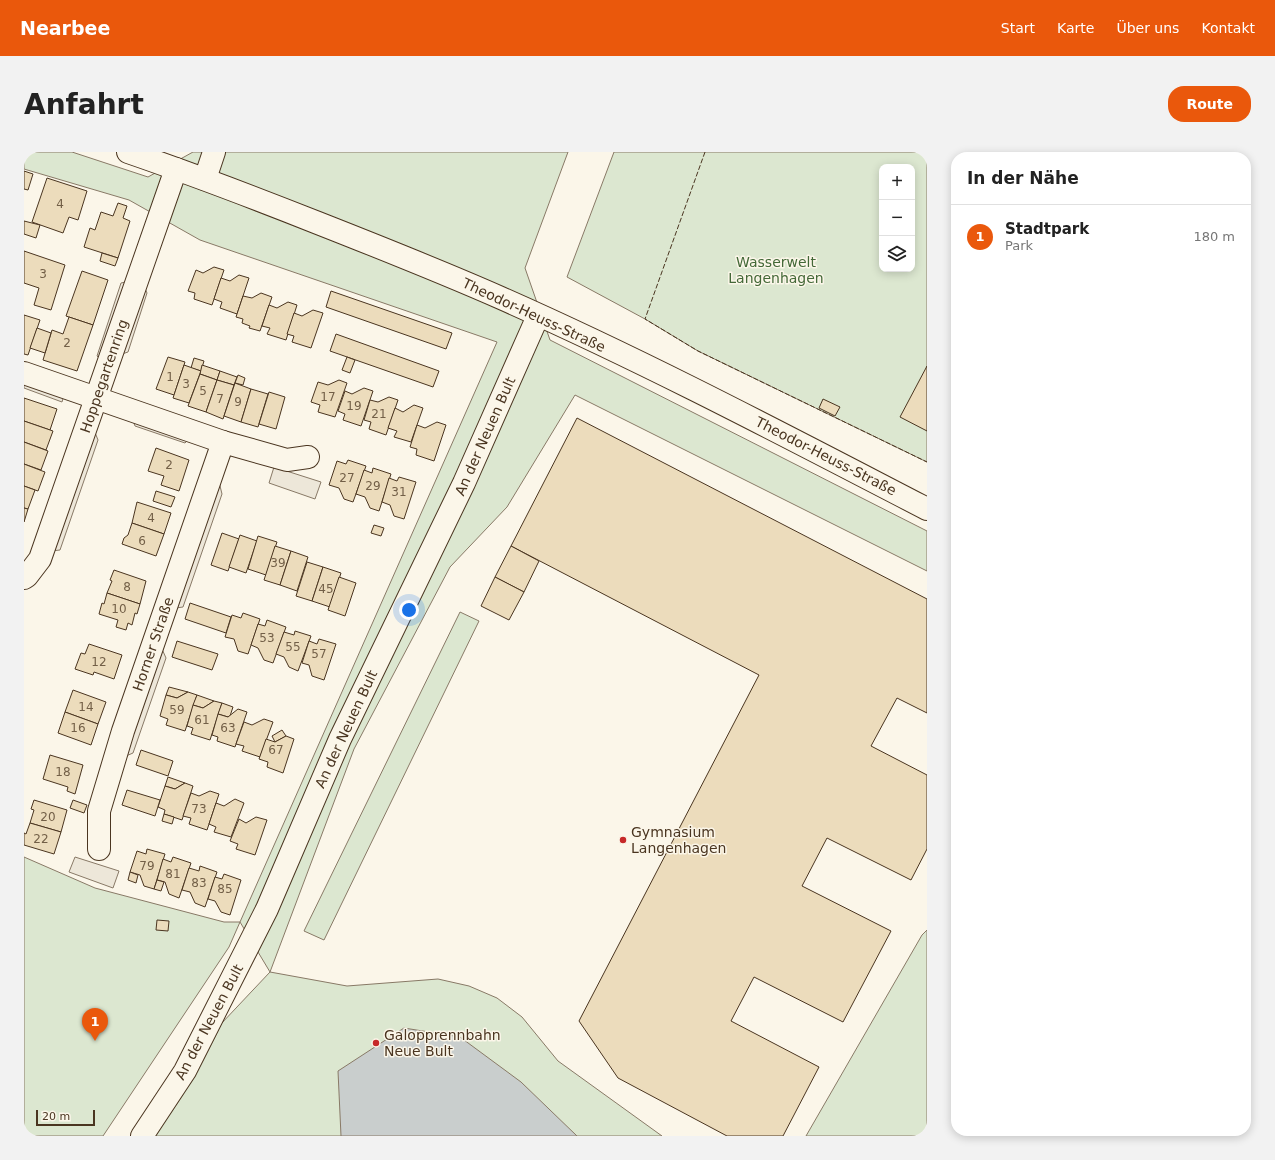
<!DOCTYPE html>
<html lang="de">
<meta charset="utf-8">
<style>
:root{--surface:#fff;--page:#f2f2f2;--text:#222;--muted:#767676;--line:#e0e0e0;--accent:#ea580c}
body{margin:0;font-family:"DejaVu Sans",sans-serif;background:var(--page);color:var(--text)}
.controls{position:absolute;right:12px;top:12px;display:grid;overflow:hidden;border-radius:8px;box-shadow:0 2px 10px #0003}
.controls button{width:36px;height:36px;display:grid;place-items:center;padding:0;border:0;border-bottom:1px solid var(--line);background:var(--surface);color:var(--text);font:20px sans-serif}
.scale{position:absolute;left:12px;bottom:10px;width:59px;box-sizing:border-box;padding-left:4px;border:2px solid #4a3520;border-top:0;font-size:11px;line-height:14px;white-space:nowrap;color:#4a3520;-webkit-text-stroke:3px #fbf6e9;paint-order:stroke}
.you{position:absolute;left:385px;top:458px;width:14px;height:14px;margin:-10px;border:3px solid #fff;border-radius:50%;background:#1a73e8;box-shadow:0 0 0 6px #1a73e833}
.badge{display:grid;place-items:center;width:26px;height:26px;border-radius:50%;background:var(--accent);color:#fff;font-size:13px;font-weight:700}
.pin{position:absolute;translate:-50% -33px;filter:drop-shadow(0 1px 2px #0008)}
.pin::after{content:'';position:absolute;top:21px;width:14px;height:12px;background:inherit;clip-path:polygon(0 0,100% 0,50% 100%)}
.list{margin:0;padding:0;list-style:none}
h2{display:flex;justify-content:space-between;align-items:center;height:52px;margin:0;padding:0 16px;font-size:17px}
h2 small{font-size:13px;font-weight:400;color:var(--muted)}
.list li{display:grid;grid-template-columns:26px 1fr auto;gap:12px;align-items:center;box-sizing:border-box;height:64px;padding:0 16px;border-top:1px solid var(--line)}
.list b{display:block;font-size:15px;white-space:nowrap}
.list p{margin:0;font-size:13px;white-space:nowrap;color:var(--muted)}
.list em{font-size:13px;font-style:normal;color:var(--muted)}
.icon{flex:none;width:22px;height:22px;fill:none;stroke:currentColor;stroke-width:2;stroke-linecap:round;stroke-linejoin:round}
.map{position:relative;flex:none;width:903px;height:984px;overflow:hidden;border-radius:16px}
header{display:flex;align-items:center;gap:24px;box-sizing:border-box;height:56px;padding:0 20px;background:var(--accent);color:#fff}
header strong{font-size:19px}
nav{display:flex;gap:22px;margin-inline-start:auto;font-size:14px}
.intro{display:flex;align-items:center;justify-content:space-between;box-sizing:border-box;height:96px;padding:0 24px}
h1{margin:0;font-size:28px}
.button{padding:10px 18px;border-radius:16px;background:var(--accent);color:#fff;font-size:14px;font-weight:700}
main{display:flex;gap:24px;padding:0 24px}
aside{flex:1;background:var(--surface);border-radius:16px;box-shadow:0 2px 10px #0003}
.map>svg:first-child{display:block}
</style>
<header>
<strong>Nearbee</strong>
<nav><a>Start</a><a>Karte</a><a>Über uns</a><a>Kontakt</a></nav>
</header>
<div class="intro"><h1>Anfahrt</h1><a class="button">Route</a></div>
<main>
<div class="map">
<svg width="903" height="984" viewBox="0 0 903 984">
<rect width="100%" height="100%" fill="#fbf6e9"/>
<g fill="#dce7d0" stroke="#887966" fill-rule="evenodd">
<path d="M0 0H48L124 25 169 0H544L501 116 526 188 903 379V419L551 243 483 355 426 415 330 597 246 820 323 834 414 827 445 834 473 846 498 865 534 909 638 984H128L196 873 246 820 216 770 205 795 79 984H0V705L71 736 200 770H216L473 190 176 88 105 48 0 17Z"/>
<path d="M590 0H903V310L674 199 621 167 543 125ZM858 15H888V117H858Z"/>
<path d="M436 460 455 469 300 788 280 779Z"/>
<path d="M903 778V984H782L898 783Z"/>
</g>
<g fill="#ede7d9" stroke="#887966">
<path d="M106 129 78 209 73 204 97 131Z"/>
<path d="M120 134 123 141 104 200 95 203Z"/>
<path d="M0 228 40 243 38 250 0 236Z"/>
<path d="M108 266 166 286 161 291 111 274Z"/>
<path d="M70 278 74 288 36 398 27 399Z"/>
<path d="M250 315 297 330 291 347 245 331Z"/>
<path d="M195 330 198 342 159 455 152 456Z"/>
<path d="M138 497 142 506 109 601 102 604Z"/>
<path d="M51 705 95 719 89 736 45 720Z"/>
</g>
<path fill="#c9cecd" stroke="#887966" d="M380 876 436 885 497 930 553 984H317L314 919Z"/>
<g fill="#ecdcbc" stroke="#4a3520">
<path d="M0 19 9 22 4 38 0 37Z"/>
<path d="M23 26 63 39 54 68 45 65 39 81 8 70Z"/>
<path d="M94 51 103 54 99 66 106 69 94 106 60 95 66 76 71 78 77 60 89 64Z"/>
<path d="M0 69 16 73 12 86 0 82Z"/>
<path d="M0 99 41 113 27 158 10 153 15 136 0 131Z"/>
<path d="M78 101 94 106 91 114 76 109Z"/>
<path d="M190 115 200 118 188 153 170 147 171 141 164 139 172 118 179 121Z"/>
<path d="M58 119 84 128 69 173 42 164Z"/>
<path d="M215 123 225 126 213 162 196 156 198 150 190 147 197 126 206 129Z"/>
<path d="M307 139 428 181 422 197 302 155Z"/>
<path d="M237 141 248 145 236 179 225 176 226 174 218 171 219 167 212 165 219 144 228 146Z"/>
<path d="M264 150 273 153 262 188 243 182 246 176 238 174 245 153 253 156Z"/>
<path d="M289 158 299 161 287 196 268 190 270 184 263 182 270 161 278 164Z"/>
<path d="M0 163 16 168 4 203 0 202Z"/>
<path d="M45 165 69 173 53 219 19 208 28 178 39 182Z"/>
<path d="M13 176 27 181 21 201 6 196Z"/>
<path d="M312 182 415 219 409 235 306 199Z"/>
<path d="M144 205 161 210 150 243 132 237Z"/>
<path d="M323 205 331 208 326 221 318 218Z"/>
<path d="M170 206 180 209 177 219 167 216Z"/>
<path d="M160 213 177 219 165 251 149 246Z"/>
<path d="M178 213 196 219 193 228 176 222Z"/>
<path d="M903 214V279L876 265Z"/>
<path d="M196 219 213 225 210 233 193 228Z"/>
<path d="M176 222 193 228 182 260 164 254Z"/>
<path d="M214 223 221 226 219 233 211 231Z"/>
<path d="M193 228 210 233 199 267 182 260Z"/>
<path d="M315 228 323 231 311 265 294 260 296 253 287 250 294 230 304 233Z"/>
<path d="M211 231 227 237 217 270 200 264Z"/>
<path d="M340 236 349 239 337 274 319 268 321 262 314 259 321 239 328 242Z"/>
<path d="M227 237 244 242 234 275 217 270Z"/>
<path d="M245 240 261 245 252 277 235 272Z"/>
<path d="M365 245 374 248 362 283 345 277 347 270 340 268 346 248 354 250Z"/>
<path d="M0 246 33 257 26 278 0 269Z"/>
<path d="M799 247 816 255 811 264 795 256Z"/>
<path d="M390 253 399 256 387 290 370 285 373 279 364 276 371 256 379 260Z"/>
<path d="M553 266 903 447V561L873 546 847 594 903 623V697L887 728 803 686 778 734 867 779 819 870 730 825 707 869 795 915 759 984H703L594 926 555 869 735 523 487 394Z"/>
<path d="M0 269 29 279 22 298 0 290Z"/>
<path d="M413 270 422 273 410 309 392 303 393 297 386 295 393 273 401 276Z"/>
<path d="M0 290 24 299 17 318 0 312Z"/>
<path d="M132 296 165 308 155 339 137 333 140 324 124 319Z"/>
<path d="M324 308 342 314 329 350 320 347 315 336 305 333 313 309 322 312Z"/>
<path d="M0 312 21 320 14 339 0 334Z"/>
<path d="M349 316 367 322 355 359 346 356 341 345 332 342 340 318 348 321Z"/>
<path d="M375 325 392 330 380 367 370 364 366 353 358 350 365 326 373 329Z"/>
<path d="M0 334 11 338 4 357 0 356Z"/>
<path d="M132 339 151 345 147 355 129 349Z"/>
<path d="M113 350 147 361 140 382 108 371Z"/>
<path d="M0 356 4 357 0 370Z"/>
<path d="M108 371 140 382 132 404 98 392 100 386 104 383Z"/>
<path d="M350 373 360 376 357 384 347 381Z"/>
<path d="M198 381 215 387 204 419 187 413Z"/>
<path d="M216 383 233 389 222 421 205 415Z"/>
<path d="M234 384 253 390 242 423 224 417Z"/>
<path d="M251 394 267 399 256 433 240 428Z"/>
<path d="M487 394 515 409 500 440 471 425Z"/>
<path d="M267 399 284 405 273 439 256 433Z"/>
<path d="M283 410 299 415 288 449 272 444Z"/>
<path d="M299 415 317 421 306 455 288 449Z"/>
<path d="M90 418 122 429 116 452 83 441 88 429 86 428Z"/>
<path d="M315 425 332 431 321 464 304 458Z"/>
<path d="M471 425 500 440 485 468 457 454Z"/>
<path d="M83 441 116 452 113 462 111 461 108 473 104 471 102 478 92 475 94 468 75 462 78 451 80 452Z"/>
<path d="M166 451 207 465 202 481 161 467Z"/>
<path d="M219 461 236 467 224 502 214 499 210 487 201 485 208 463 217 466Z"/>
<path d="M243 468 262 475 249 511 240 508 234 496 227 493 234 472 241 474Z"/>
<path d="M271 479 287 484 274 519 265 515 260 505 252 502 260 480 270 483Z"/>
<path d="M295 487 312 492 300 528 288 524 285 513 278 511 285 489 293 492Z"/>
<path d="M153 489 194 502 188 518 148 505Z"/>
<path d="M65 492 98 503 90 527 70 520 69 523 51 517 57 501 61 502Z"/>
<path d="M145 535 164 540 153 546 142 543Z"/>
<path d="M49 538 82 550 74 572 41 560Z"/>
<path d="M164 540 173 543 161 579 142 573 144 567 136 564 142 543 153 546Z"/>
<path d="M173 543 190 549 179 556 169 553Z"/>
<path d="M190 549 198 551 186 588 167 582 169 576 163 574 169 553 179 556Z"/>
<path d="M198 551 209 555 206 564 204 565 194 562Z"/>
<path d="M214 557 223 560 211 595 193 589 194 585 188 583 194 562 204 565Z"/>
<path d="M41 560 74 572 67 593 34 581Z"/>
<path d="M240 567 249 570 236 605 218 599 220 594 212 592 220 570 228 573Z"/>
<path d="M258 578 262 584 251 590 248 584Z"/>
<path d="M262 584 270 587 259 621 243 615 244 610 235 607 242 587 251 590Z"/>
<path d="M117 598 149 609 144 624 112 613Z"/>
<path d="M26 603 59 613 51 642 43 639 44 635 19 627Z"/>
<path d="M144 625 161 631 151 637 141 634Z"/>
<path d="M161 631 169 634 158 668 140 662 141 658 134 655 141 634 151 637Z"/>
<path d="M103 638 136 648 131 664 98 653Z"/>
<path d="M186 639 195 642 183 678 165 672 167 666 159 664 167 641 175 644Z"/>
<path d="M211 647 220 651 207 685 190 680 192 675 185 672 192 651 200 654Z"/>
<path d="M10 648 43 658 37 680 6 671 10 658 7 657Z"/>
<path d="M49 648 63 653 60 661 46 656Z"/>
<path d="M140 662 150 665 148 672 138 669Z"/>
<path d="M232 665 243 668 231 703 212 697 214 692 206 689 215 667 222 671Z"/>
<path d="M6 671 37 680 30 702 0 693V681L2 682Z"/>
<path d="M123 697 141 702 130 737 120 734 116 723 106 720 113 699 122 702Z"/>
<path d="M149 705 167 711 155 746 145 742 141 730 133 728 139 707 147 710Z"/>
<path d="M176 714 193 720 181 755 171 751 166 740 158 738 165 716 175 719Z"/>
<path d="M106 720 114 723 112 731 104 728Z"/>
<path d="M200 722 217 728 206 763 197 760 191 749 184 747 191 725 198 727Z"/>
<path d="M133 728 140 730 137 739 130 737Z"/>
<path d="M133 768 145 769 144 779 132 778Z"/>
</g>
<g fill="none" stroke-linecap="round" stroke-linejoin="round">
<defs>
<g id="minor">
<path d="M104 0C168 22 231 46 294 71 355 95 416 119 477 146 622 210 762 284 903 357"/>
<path d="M181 27 190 0"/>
<path d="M0 221 199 290 263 308 284 305"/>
<path d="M0 426 3 424 16 407 152 17"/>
<path d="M75 697V659L99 579 199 290"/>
<path d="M118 984 161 919 243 757 316 587 440 331 514 164"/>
</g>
</defs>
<use href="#minor" stroke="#4a3520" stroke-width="24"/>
<use href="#minor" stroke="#fbf6e9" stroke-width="22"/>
<path stroke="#4a3520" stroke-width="1" stroke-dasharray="5 2" stroke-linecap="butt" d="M681 0 621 167 674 199 903 310"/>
</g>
<g fill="#c62828" stroke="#fbf6e9" stroke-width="1.5">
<circle cx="599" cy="688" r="4"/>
<circle cx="352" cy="891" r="4"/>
</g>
<g text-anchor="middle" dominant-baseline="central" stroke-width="3" stroke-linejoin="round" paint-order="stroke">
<g font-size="12" fill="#725f47">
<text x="36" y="52">4</text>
<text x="19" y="122">3</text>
<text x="43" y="191">2</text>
<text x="146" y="225">1</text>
<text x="162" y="232">3</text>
<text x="179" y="239">5</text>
<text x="304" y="245">17</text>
<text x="196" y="247">7</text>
<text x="214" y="250">9</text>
<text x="330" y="254">19</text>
<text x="355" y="262">21</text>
<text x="145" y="313">2</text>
<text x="323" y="326">27</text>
<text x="349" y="334">29</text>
<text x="375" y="340">31</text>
<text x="127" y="366">4</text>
<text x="118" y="389">6</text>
<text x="254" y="411">39</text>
<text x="103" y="435">8</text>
<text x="302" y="437">45</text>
<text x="95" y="457">10</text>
<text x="243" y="486">53</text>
<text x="269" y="495">55</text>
<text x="295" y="502">57</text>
<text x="75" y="510">12</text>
<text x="62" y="555">14</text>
<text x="153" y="558">59</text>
<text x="178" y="568">61</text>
<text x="54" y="576">16</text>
<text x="204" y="576">63</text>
<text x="252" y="598">67</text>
<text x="39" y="620">18</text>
<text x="175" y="657">73</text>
<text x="24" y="665">20</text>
<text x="17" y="687">22</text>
<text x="123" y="714">79</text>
<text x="149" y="722">81</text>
<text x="175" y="731">83</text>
<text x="201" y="737">85</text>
</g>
<g font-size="14" fill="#436837" stroke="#fbf6e9">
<text x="752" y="110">Wasserwelt<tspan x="752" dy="16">Langenhagen</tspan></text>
</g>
<g font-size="14" fill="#4a3520" stroke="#fbf6e9">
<text transform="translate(510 163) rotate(25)">Theodor-Heuss-Straße</text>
<text transform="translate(80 224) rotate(-71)">Hoppegartenring</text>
<text transform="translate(461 284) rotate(-66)">An der Neuen Bult</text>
<text transform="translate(802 304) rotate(27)">Theodor-Heuss-Straße</text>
<text transform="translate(129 492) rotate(-71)">Horner Straße</text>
<text transform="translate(322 577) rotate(-65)">An der Neuen Bult</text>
<text transform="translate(185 870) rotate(-62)">An der Neuen Bult</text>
</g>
<g font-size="14" fill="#4a3520" stroke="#fbf6e9" text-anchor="start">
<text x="607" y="680">Gymnasium<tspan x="607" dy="16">Langenhagen</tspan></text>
<text x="360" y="883">Galopprennbahn<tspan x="360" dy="16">Neue Bult</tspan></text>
</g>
</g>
</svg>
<div class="controls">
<button>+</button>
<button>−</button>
<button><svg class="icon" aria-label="layers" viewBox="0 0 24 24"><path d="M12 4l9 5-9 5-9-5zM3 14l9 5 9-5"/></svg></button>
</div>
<div class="scale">20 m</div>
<div class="you"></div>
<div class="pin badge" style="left:71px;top:889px">1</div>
</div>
<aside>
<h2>In der Nähe<small></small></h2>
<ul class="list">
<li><span class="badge">1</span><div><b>Stadtpark</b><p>Park</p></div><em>180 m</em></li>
</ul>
</aside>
</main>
